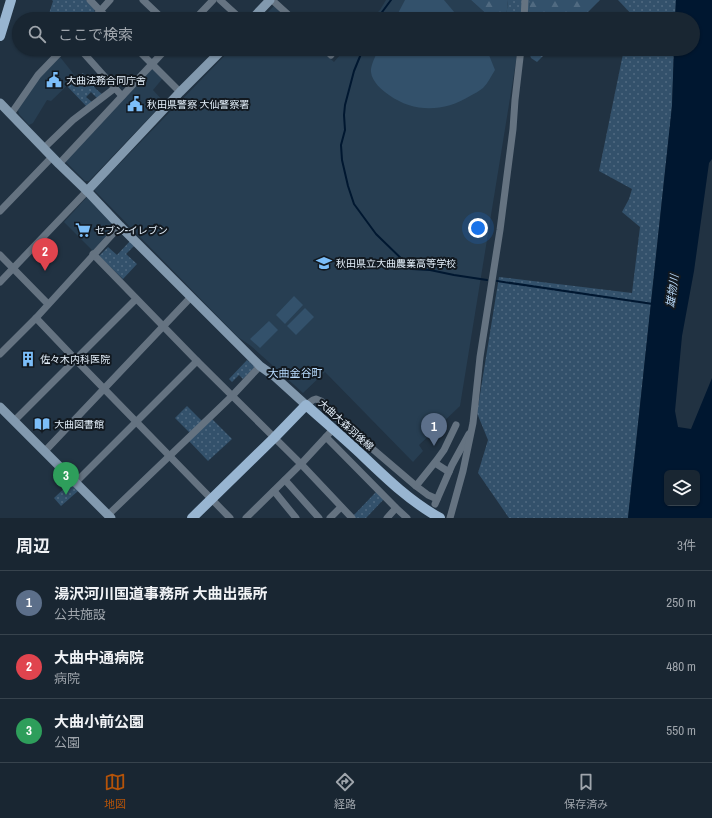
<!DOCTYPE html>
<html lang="ja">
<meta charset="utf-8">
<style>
:root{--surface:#192632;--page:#26323e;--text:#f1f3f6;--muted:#9fa5ac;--line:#37434d;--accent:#b45309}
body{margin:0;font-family:"Archivo Narrow","Noto Sans JP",sans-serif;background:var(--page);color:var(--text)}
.controls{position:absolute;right:12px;bottom:12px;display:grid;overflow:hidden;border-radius:6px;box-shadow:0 1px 3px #0004}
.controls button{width:36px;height:36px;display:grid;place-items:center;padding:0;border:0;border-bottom:1px solid var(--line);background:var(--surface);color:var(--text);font:20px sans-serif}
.you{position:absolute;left:478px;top:228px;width:14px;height:14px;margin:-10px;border:3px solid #fff;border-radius:50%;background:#1a73e8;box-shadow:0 0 0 6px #1a73e833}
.badge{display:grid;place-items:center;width:26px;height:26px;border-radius:50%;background:var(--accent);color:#fff;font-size:13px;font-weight:700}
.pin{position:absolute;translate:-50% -33px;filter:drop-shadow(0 1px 2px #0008)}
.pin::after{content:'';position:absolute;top:21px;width:14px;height:12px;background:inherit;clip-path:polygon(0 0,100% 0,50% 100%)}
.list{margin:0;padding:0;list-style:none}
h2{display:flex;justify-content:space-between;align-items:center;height:52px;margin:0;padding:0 16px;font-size:17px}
h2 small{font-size:13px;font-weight:400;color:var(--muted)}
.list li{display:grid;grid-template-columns:26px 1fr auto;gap:12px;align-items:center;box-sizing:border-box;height:64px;padding:0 16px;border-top:1px solid var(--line)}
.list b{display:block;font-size:15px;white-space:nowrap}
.list p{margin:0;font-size:13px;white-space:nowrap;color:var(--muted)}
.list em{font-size:13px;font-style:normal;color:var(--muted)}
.icon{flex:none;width:22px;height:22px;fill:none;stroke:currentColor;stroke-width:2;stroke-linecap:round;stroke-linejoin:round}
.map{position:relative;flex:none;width:712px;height:518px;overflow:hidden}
.search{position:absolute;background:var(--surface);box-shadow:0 1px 3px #0004;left:12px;right:12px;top:12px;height:44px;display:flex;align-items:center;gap:10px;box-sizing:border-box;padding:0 14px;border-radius:22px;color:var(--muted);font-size:15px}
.sheet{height:244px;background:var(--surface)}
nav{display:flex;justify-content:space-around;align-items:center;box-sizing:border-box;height:56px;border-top:1px solid var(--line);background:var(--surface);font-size:11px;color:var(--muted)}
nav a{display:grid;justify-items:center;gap:2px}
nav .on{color:var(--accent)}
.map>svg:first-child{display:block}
</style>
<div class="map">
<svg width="712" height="518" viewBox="0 0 712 518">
<defs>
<pattern id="grass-dots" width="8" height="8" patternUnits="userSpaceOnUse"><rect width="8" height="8" fill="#33516b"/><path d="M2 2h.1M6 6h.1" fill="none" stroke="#506a81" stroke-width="1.8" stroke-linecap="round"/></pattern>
<pattern id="forest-firs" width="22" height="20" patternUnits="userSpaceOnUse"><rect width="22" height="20" fill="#33516b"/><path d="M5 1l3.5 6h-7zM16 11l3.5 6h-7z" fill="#506a81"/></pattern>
</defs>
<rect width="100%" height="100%" fill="#213242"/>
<g fill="#273e52">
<path d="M386 0H471L492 19H371L380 10Z"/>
<path d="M274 6 288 19H261Z"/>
<path d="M231 49H320L334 62 345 49H518L460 406 419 445 423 451 413 462 325 372 303 393 251 346 238 337 94 190Z"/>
<path d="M60 57 76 77 51 101 47 100 33 123 29 125 19 114 18 110 39 78Z"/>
<path d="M151 69H154L163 78 153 90 164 102 89 181H85L66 162V159Z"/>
<path d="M87 197 117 227 93 251 64 222Z"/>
</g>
<g fill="url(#grass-dots)">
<path d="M52 0H86L94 8 95 13 88 19H63L49 14 53 1Z"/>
<path d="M508 0H530L528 19H506Z"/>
<path d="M618 0H676L675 19H636Z"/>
<path d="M624 49H674L672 106 628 518H509L478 473 488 440 477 413 499 277 632 293 640 227 622 212 629 199 632 189 599 171Z"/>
<path d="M83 73 96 89 103 95 98 99 91 92 86 97 92 102 87 107 67 86Z"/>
<path d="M130 241 134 246 126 254 137 264 123 279 99 256 108 247 117 255Z"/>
<path d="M247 360 255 367 243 379 239 375 232 382 229 379Z"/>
<path d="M187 406 202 421 190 433 175 418Z"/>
<path d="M212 419 232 439 208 461 189 441Z"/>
<path d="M70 483 78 491 61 506 54 498Z"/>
<path d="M376 492 384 499 366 518H354L353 516Z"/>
</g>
<g fill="url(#forest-firs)">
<path d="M471 0H508L506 19H492Z"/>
<path d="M530 0H600L581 19H528Z"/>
<path d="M528 49H550L537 62 531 58Z"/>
</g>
<g fill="#33516b">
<path d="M405 0H444L460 19H395Z"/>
<path d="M379 49H484L489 55 495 70C491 76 488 83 483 88 479 91 474 94 470 96 444 112 414 113 389 95 382 90 372 82 371 72 370 67 376 54 379 49Z"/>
<path d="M294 296 303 305 285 324 276 315Z"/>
<path d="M305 308 314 317 296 335 287 326Z"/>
<path d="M269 321 278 330 260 348 250 339Z"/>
</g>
<path fill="#001730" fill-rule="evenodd" d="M676 0H712V159L709 163 694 271 682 336 675 411 678 427 691 429 712 378V518H628L672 106 674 49H693V19H675ZM667 473H697V503H667Z"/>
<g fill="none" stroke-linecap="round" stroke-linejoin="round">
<g stroke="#001730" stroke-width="2">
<path d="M377 19 391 0"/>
<path d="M363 49 354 71 345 105 344 115 345 130 341 145 342 160 348 186 354 204 376 234 412 269 430 270 454 275 487 280"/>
<path d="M497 281 653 304"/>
</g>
<g stroke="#657381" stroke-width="7">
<path d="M90 0 108 19"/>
<path d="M143 0 163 19"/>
<path d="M220 0 241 19"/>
<path d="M272 0 293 19"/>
<path d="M93 19 110 0"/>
<path d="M195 19 213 0"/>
<path d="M524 19 525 0"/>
<path d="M80 49 122 96"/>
<path d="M137 49 180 92"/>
<path d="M325 49 331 55"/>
<path d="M11 114 38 75 63 49"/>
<path d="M44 148 73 120 115 88"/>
<path d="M59 164 166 49"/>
<path d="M0 211 52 157"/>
<path d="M93 254 197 361 301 464 352 518"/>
<path d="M0 255 48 304"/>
<path d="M0 282 87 191"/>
<path d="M36 318 76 360 230 518"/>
<path d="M0 354 36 318 120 226"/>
<path d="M306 405 313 400 316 399 321 401 341 422 416 486 428 495 437 499"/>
<path d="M14 421 136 299"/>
<path d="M333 429 326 437 396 508 407 518"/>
<path d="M45 451 191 297"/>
<path d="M435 463 449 472"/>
<path d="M285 480 319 518"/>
<path d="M76 482 197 361"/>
<path d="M416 486 436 461 444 450 456 425"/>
<path d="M274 491 296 518"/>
<path d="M435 504 452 465 469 434"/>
<path d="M108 515 232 396 260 366"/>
<path d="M246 518 301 464 326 437"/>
<path d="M330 518 341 507"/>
<path d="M387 518 396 508"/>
<path d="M450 518 463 471 473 423 480 357 500 230 513 129 515 100 521 49"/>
</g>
<g stroke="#8299ae" stroke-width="9">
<path d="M252 19 270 0"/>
<path d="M0 103 59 164 87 191 120 226 260 366 274 376 306 405"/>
<path d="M87 191 180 92 223 49"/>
<path d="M0 407 111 518"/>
</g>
<g stroke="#98b5d1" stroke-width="10">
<path d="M0 36 11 0"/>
<path d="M192 518 274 438 306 405C325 422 345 439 363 456 387 479 411 502 440 518"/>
</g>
</g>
<defs>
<symbol id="civic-bare" viewBox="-9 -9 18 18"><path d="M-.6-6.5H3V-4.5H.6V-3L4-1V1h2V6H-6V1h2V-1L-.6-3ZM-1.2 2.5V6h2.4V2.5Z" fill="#7cbef9" stroke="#121920" stroke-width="2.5" paint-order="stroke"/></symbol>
<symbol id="supermarket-bare" viewBox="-9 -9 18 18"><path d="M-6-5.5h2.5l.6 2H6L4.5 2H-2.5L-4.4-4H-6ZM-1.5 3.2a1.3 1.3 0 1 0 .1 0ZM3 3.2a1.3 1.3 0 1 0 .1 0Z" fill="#7cbef9" stroke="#121920" stroke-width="2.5" paint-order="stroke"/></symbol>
<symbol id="school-bare" viewBox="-9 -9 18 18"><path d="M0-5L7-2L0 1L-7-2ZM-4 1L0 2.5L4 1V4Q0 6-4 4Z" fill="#7cbef9" stroke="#121920" stroke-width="2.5" paint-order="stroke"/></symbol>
<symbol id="building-bare" viewBox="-9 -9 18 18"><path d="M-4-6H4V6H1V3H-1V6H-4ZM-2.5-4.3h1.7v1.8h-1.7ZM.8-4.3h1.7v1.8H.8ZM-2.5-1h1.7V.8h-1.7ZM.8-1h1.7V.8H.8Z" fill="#7cbef9" stroke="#121920" stroke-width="2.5" paint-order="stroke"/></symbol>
<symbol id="library-bare" viewBox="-9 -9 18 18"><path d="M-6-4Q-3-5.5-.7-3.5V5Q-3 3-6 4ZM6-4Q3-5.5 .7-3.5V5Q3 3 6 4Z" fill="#7cbef9" stroke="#121920" stroke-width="2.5" paint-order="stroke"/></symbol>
</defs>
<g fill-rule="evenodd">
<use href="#civic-bare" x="43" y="69" width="22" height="22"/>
<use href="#civic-bare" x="124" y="93" width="22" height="22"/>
<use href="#supermarket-bare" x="72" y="219" width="22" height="22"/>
<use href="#school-bare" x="313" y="252" width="22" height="22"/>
<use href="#building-bare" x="17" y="348" width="22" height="22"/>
<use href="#library-bare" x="31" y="413" width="22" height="22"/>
</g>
<g text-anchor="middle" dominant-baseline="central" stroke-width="4" stroke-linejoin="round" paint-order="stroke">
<g font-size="10" fill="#e5f0fb" stroke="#121920" text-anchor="start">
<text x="66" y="80">大曲法務合同庁舎</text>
<text x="147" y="104">秋田県警察 大仙警察署</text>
<text x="95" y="230">セブン-イレブン</text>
<text x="336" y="263">秋田県立大曲農業高等学校</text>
<text x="40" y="359">佐々木内科医院</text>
<text x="54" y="424">大曲図書館</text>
</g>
<g font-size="10" fill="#e5f0fb" stroke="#121920">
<text transform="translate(346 425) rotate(42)">大曲大森羽後線</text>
</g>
<g font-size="11" font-style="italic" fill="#b7d7f6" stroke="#121920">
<text transform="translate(672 291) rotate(-82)">雄物川</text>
</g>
<g font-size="11" fill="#b8dbfd" stroke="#121920">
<text x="295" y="373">大曲金谷町</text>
</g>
</g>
</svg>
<div class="controls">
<button><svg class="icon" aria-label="layers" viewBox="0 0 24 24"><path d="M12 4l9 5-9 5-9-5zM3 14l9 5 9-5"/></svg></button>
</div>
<div class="you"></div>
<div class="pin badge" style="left:434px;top:446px;background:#5c6f8a">1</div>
<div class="pin badge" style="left:45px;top:271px;background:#e0444e">2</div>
<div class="pin badge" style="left:66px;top:495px;background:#2e9e5b">3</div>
<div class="search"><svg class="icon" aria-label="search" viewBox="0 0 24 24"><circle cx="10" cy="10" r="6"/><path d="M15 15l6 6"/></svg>ここで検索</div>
</div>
<section class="sheet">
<h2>周辺<small>3件</small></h2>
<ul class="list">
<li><span class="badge" style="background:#5c6f8a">1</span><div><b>湯沢河川国道事務所 大曲出張所</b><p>公共施設</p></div><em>250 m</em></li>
<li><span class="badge" style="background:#e0444e">2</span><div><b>大曲中通病院</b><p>病院</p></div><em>480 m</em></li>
<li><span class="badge" style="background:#2e9e5b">3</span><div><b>大曲小前公園</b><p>公園</p></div><em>550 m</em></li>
</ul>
</section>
<nav>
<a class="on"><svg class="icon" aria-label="map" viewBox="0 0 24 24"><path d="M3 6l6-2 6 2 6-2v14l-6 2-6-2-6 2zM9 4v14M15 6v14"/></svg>地図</a>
<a><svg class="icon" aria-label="directions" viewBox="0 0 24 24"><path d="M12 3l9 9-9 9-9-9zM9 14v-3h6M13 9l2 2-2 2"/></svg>経路</a>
<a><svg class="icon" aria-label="saved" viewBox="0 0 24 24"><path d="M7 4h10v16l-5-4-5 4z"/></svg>保存済み</a>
</nav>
